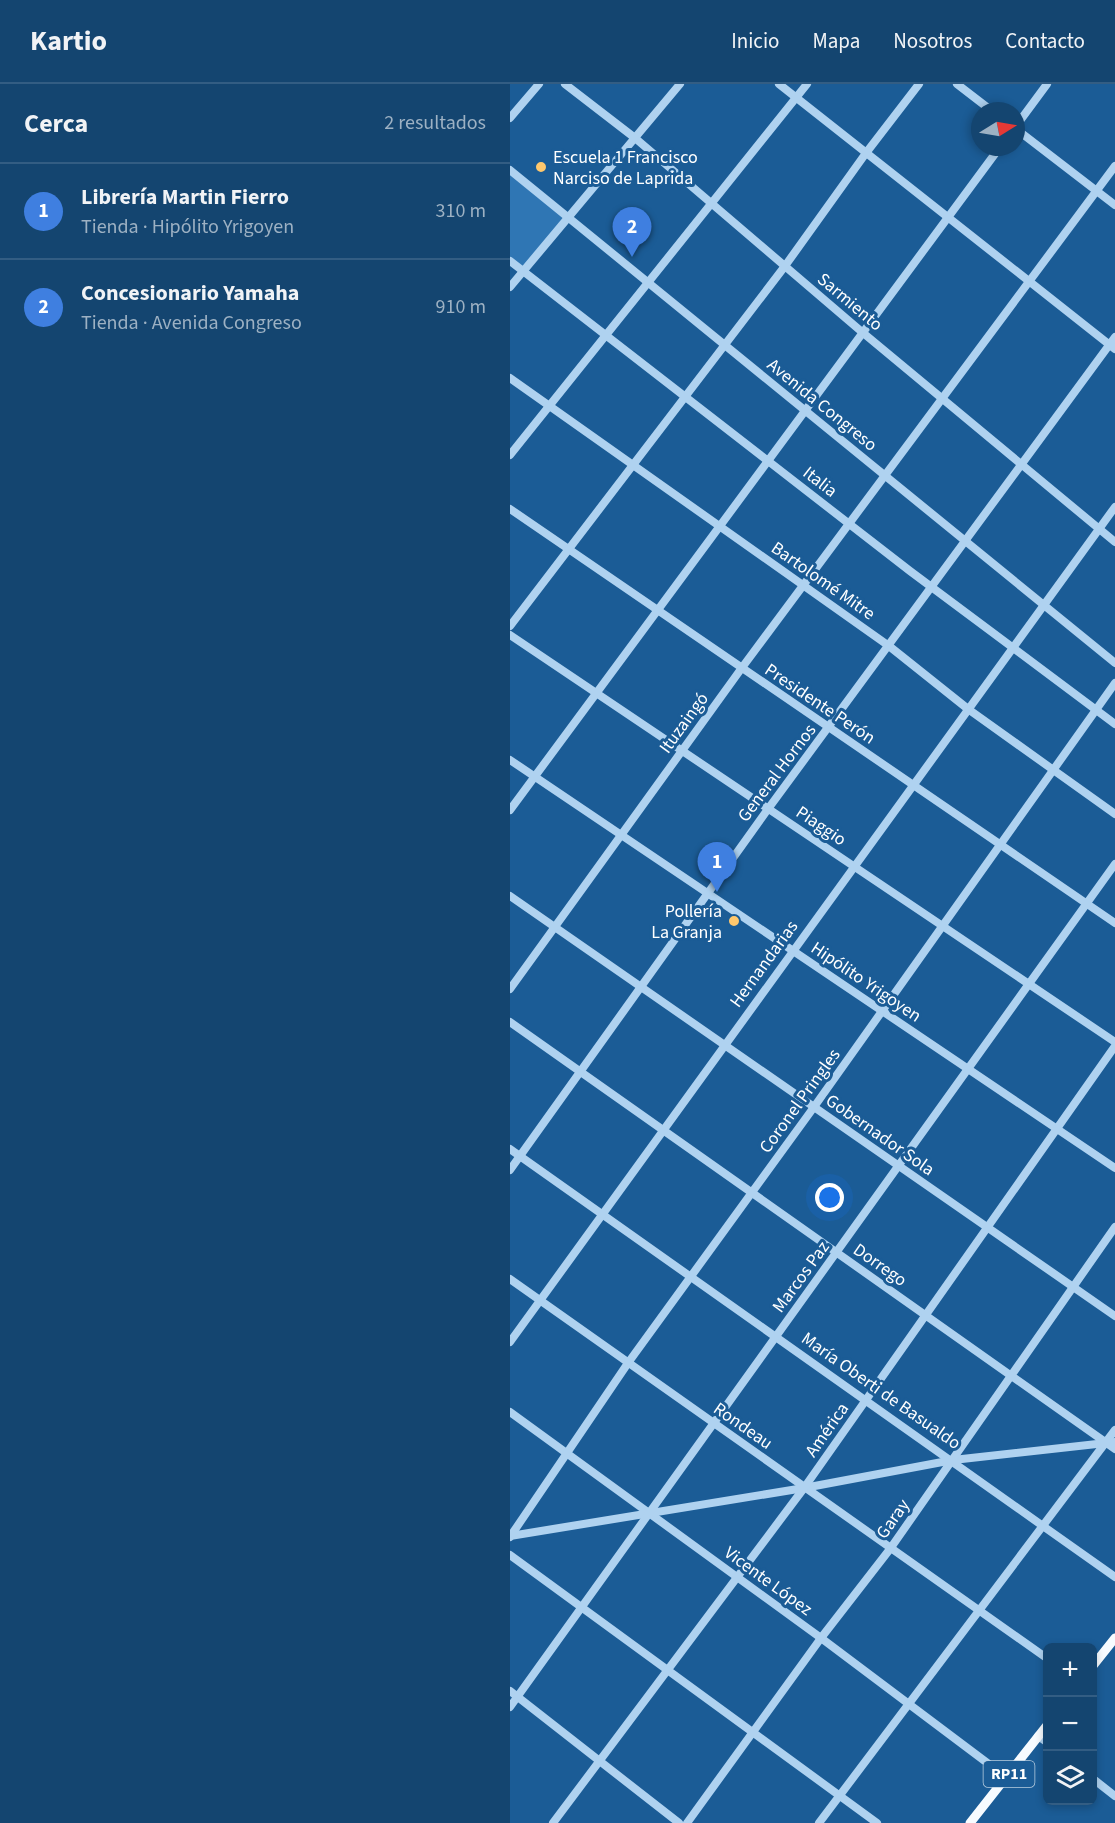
<!DOCTYPE html>
<html lang="es">
<meta charset="utf-8">
<style>
:root{--surface:#144570;--page:#1d4c75;--text:#f1f3f6;--muted:#9db1c3;--line:#335d83;--accent:#ffc86d}
body{margin:0;font-family:"Source Sans 3",sans-serif;background:var(--page);color:var(--text)}
.controls{position:absolute;right:18px;bottom:18px;display:grid;overflow:hidden;border-radius:9px;box-shadow:0 3px 9px #0003}
.controls button{width:54px;height:54px;display:grid;place-items:center;padding:0;border:0;border-bottom:2px solid var(--line);background:var(--surface);color:var(--text);font:30px sans-serif}
.compass{position:absolute;left:461px;top:18px;width:54px;height:54px;border-radius:50%;background:var(--surface);box-shadow:0 3px 9px #0003;rotate:79deg}
.you{position:absolute;left:320px;top:1114px;width:21px;height:21px;margin:-15px;border:4px solid #fff;border-radius:50%;background:#1a73e8;box-shadow:0 0 0 9px #1a73e833}
.badge{display:grid;place-items:center;width:39px;height:39px;border-radius:50%;background:var(--accent);color:#fff;font-size:20px;font-weight:700}
.pin{position:absolute;translate:-50% -50px;filter:drop-shadow(0 2px 3px #0008)}
.pin::after{content:'';position:absolute;top:32px;width:21px;height:18px;background:inherit;clip-path:polygon(0 0,100% 0,50% 100%)}
.list{margin:0;padding:0;list-style:none}
h2{display:flex;justify-content:space-between;align-items:center;height:78px;margin:0;padding:0 24px;font-size:26px}
h2 small{font-size:20px;font-weight:400;color:var(--muted)}
.list li{display:grid;grid-template-columns:39px 1fr auto;gap:18px;align-items:center;box-sizing:border-box;height:96px;padding:0 24px;border-top:2px solid var(--line)}
.list b{display:block;font-size:22px;white-space:nowrap}
.list p{margin:0;font-size:20px;white-space:nowrap;color:var(--muted)}
.list em{font-size:20px;font-style:normal;color:var(--muted)}
.icon{flex:none;width:33px;height:33px;fill:none;stroke:currentColor;stroke-width:2;stroke-linecap:round;stroke-linejoin:round}
.map{position:relative;flex:none;width:605px;height:1739px;overflow:hidden}
header{display:flex;align-items:center;gap:36px;box-sizing:border-box;height:84px;padding:0 30px;background:var(--surface);border-bottom:2px solid var(--line)}
header strong{font-size:28px}
nav{display:flex;gap:33px;margin-inline-start:auto;font-size:21px}
main{display:flex}
aside{flex:1;background:var(--surface)}
.map>svg:first-child{display:block}
</style>
<header>
<strong>Kartio</strong>
<nav><a>Inicio</a><a>Mapa</a><a>Nosotros</a><a>Contacto</a></nav>
</header>
<main>
<aside>
<h2>Cerca<small>2 resultados</small></h2>
<ul class="list">
<li><span class="badge" style="background:#3f7fe0">1</span><div><b>Librería Martin Fierro</b><p>Tienda · Hipólito Yrigoyen</p></div><em>310 m</em></li>
<li><span class="badge" style="background:#3f7fe0">2</span><div><b>Concesionario Yamaha</b><p>Tienda · Avenida Congreso</p></div><em>910 m</em></li>
</ul>
</aside>
<div class="map">
<svg width="605" height="1739" viewBox="0 0 605 1739">
<rect width="100%" height="100%" fill="#1b5c96"/>
<path fill="#2f76b4" d="M0 86 58 134 13 187 0 177Z"/>
<g fill="none" stroke-linecap="round" stroke-linejoin="round">
<g stroke="#afd2f0" stroke-width="8">
<path d="M55 0 125 54 352 248 605 458"/>
<path d="M269 0 605 265"/>
<path d="M447 0 482 27"/>
<path d="M0 34 29 0"/>
<path d="M506 42 537 0"/>
<path d="M506 45 605 121"/>
<path d="M0 86 605 579"/>
<path d="M0 177 400 487 605 640"/>
<path d="M0 203 170 0"/>
<path d="M0 294 379 562 458 625 605 730"/>
<path d="M0 371 297 0"/>
<path d="M0 425 605 839"/>
<path d="M0 542 275 182 356 69 409 0"/>
<path d="M0 551 605 958"/>
<path d="M0 676 605 1084"/>
<path d="M0 726 490 63"/>
<path d="M0 812 605 1232"/>
<path d="M0 905 231 585 605 82"/>
<path d="M0 938 605 1365"/>
<path d="M0 1065 605 1493"/>
<path d="M0 1086 258 725 605 253"/>
<path d="M0 1195 538 1575"/>
<path d="M0 1258 605 423"/>
<path d="M0 1328 311 1554 496 1693"/>
<path d="M0 1452 294 1404 443 1376 605 1358"/>
<path d="M0 1453 118 1279 304 1023 605 599"/>
<path d="M0 1471 367 1739"/>
<path d="M0 1607 169 1739"/>
<path d="M0 1623 605 780"/>
<path d="M528 1652 538 1659"/>
<path d="M582 1694 605 1712"/>
<path d="M43 1739 294 1404 605 962"/>
<path d="M177 1739 311 1554 380 1465 605 1143"/>
<path d="M309 1739 605 1346"/>
</g>
<g stroke="#f7fbff" stroke-width="9">
<path d="M582 1583 605 1554"/>
<path d="M460 1739 538 1640"/>
</g>
</g>
<g fill="#ffc86d" stroke="#1b5c96" stroke-width="2">
<circle cx="31" cy="83" r="6"/>
<circle cx="224" cy="837" r="6"/>
</g>
<g text-anchor="middle" dominant-baseline="central" stroke-width="6" stroke-linejoin="round" paint-order="stroke">
<rect fill="#1b5c96" stroke="#bbcee0" stroke-width="1.5" x="473.5" y="1677" width="51" height="26" rx="4.5"/>
<g font-size="16" font-weight="bold" fill="#fff">
<text x="499" y="1690">RP11</text>
</g>
<g font-size="18" fill="#fff" stroke="#1b5c96" text-anchor="start">
<text x="43" y="73">Escuela 1 Francisco<tspan x="43" dy="21">Narciso de Laprida</tspan></text>
<text x="212" y="827" text-anchor="end">Pollería<tspan x="212" dy="21">La Granja</tspan></text>
</g>
<g font-size="18" fill="#fff" stroke="#1b5c96">
<text transform="translate(340 218) rotate(40)">Sarmiento</text>
<text transform="translate(312 321) rotate(39)">Avenida Congreso</text>
<text transform="translate(310 398) rotate(38)">Italia</text>
<text transform="translate(313 497) rotate(35)">Bartolomé Mitre</text>
<text transform="translate(310 620) rotate(34)">Presidente Perón</text>
<text transform="translate(174 639) rotate(-54)">Ituzaingó</text>
<text transform="translate(267 689) rotate(-53)">General Hornos</text>
<text transform="translate(311 742) rotate(34)">Piaggio</text>
<text transform="translate(254 880) rotate(-54)">Hernandarias</text>
<text transform="translate(356 898) rotate(34)">Hipólito Yrigoyen</text>
<text transform="translate(290 1017) rotate(-54)">Coronel Pringles</text>
<text transform="translate(370 1051) rotate(35)">Gobernador Sola</text>
<text transform="translate(370 1181) rotate(35)">Dorrego</text>
<text transform="translate(291 1193) rotate(-54)">Marcos Paz</text>
<text transform="translate(371 1307) rotate(35)">María Oberti de Basualdo</text>
<text transform="translate(233 1342) rotate(35)">Rondeau</text>
<text transform="translate(317 1346) rotate(-55)">América</text>
<text transform="translate(383 1435) rotate(-55)">Garay</text>
<text transform="translate(258 1497) rotate(36)">Vicente López</text>
</g>
</g>
</svg>
<div class="controls">
<button>+</button>
<button>−</button>
<button><svg class="icon" aria-label="layers" viewBox="0 0 24 24"><path d="M12 4l9 5-9 5-9-5zM3 14l9 5 9-5"/></svg></button>
</div>
<svg class="compass" viewBox="-18 -18 36 36"><path d="M0-13l5 13h-10z" fill="#e53935"/><path d="M0 13l5-13h-10z" fill="#9db1c3"/></svg>
<div class="you"></div>
<div class="pin badge" style="left:207px;top:808px;background:#3f7fe0">1</div>
<div class="pin badge" style="left:122px;top:173px;background:#3f7fe0">2</div>
</div>
</main>
